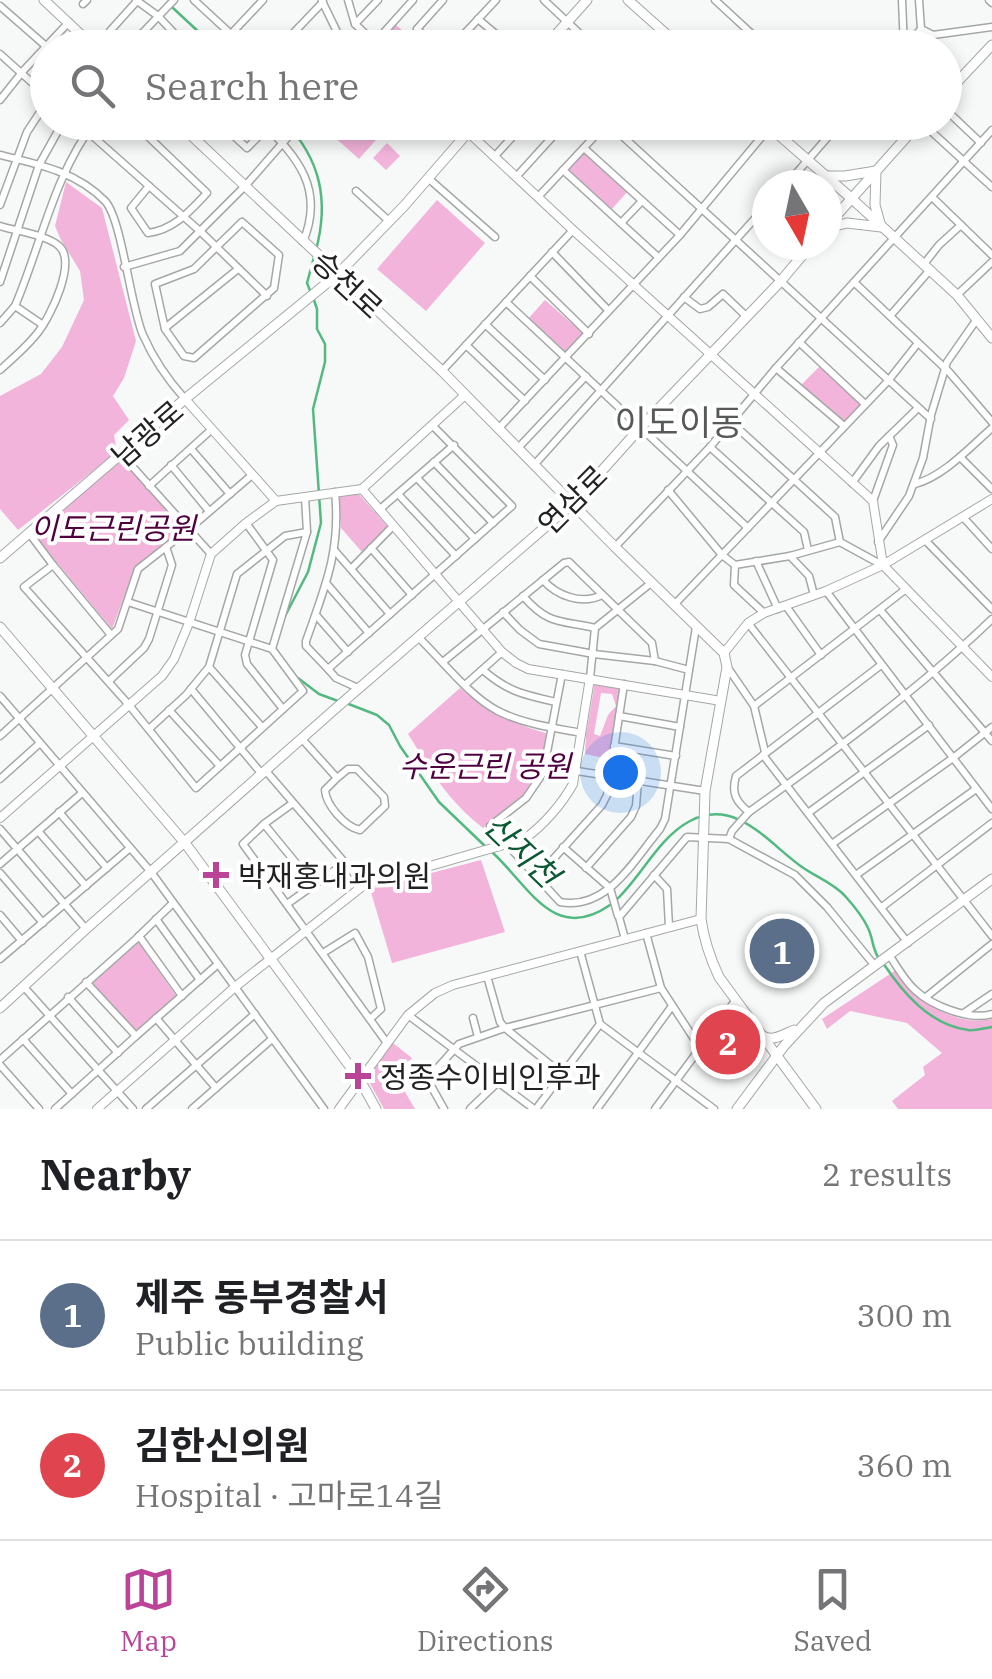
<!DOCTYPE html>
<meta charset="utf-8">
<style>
:root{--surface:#fff;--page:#f2f2f2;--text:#202124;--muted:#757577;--line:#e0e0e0;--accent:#b49}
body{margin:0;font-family:"IBM Plex Serif","Noto Sans KR",serif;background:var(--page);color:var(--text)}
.compass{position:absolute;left:752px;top:170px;width:90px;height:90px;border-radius:50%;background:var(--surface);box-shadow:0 5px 15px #0003;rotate:171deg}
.you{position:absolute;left:620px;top:772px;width:35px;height:35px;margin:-25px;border:8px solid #fff;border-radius:50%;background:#1a73e8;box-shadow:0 0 0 15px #1a73e833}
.badge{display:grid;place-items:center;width:65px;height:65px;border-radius:50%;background:var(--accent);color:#fff;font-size:32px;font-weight:700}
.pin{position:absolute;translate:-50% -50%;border:5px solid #fff;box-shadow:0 2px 10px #0006}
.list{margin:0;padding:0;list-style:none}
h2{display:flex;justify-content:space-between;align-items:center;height:130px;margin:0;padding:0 40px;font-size:42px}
h2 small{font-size:32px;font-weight:400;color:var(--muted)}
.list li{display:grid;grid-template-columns:65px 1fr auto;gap:30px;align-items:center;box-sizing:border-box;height:150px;padding:0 40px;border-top:2px solid var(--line)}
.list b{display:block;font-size:38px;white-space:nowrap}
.list p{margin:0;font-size:32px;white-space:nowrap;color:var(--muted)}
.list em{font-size:32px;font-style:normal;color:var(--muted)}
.icon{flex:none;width:55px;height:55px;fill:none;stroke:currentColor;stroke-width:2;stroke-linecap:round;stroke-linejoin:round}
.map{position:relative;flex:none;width:992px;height:1109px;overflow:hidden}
.search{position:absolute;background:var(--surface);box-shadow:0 5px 15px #0003;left:30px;right:30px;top:30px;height:110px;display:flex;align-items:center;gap:25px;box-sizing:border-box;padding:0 35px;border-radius:55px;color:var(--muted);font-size:38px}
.sheet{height:430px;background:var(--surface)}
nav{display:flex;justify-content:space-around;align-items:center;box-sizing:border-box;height:140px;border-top:2px solid var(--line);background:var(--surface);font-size:28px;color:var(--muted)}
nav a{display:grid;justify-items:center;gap:5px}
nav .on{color:var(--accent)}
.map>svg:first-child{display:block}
</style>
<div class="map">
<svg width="992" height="1109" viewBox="0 0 992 1109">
<rect width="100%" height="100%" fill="#f6f9f7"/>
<g fill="#f3b4dc" fill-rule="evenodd">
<path d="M396 25 421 47H389L381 41Z"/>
<path d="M325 122H391V123L359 159 322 126Z"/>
<path d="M387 143 400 156 386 170 373 158Z"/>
<path d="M585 151 629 190 611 210 567 170Z"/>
<path d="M66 182 102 208 136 341 124 378 113 396 129 420 114 435 117 452 18 530 0 509V396L41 374 62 347 84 300 80 271 61 240 55 226Z"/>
<path d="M437 200 485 243 426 311 377 269Z"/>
<path d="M545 300 585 335 566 355 527 320Z"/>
<path d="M820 366 861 404 843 423 801 385Z"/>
<path d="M121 459 184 530 135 568 112 629 34 535Z"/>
<path d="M357 492 387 526 362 552 341 528 339 496Z"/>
<path d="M595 681 621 686 609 759 585 754 586 736ZM601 693 612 694 616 706 608 715 600 736 594 734Z"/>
<path d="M460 688C491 715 510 722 549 734L542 767 525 796 483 828C447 800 431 771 408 734Z"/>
<path d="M481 860 505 932 392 963 370 889Z"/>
<path d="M138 941 176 996 135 1031 90 982Z"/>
<path d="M896 970C919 1001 952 1027 992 1019V1109H898L892 1101 925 1075 923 1067 942 1053 907 1023 850 1011 827 1029 822 1019Z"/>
<path d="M393 1043 412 1058C394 1082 402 1085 415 1109H384L367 1078Z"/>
</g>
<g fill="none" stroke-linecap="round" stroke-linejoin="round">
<g stroke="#54b980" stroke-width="2.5">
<path d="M173 8 216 48"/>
<path d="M285 122C321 160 329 201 316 250"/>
<path d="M311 293 307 283 314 257"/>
<path d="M283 620 308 572 321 523 313 409 325 362V344L317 329V309L314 300"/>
<path d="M298 678 319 694 338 701"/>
<path d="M346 703 377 715 389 725 400 746 439 802 487 848"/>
<path d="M493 853C529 886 554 944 610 905"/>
<path d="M616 900C642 876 658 838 690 821 736 797 768 843 802 867 816 877 835 884 846 897 854 906 863 917 868 928 873 938 872 947 878 957"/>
<path d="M883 963C903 993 930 1025 968 1030 975 1031 985 1028 992 1027"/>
</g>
<defs>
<g id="minor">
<path d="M136 0 158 16 188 48"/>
<path d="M194 0 246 48"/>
<path d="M348 0 355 24 381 48"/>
<path d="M544 0 595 48"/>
<path d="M715 0 767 48"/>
<path d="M902 0 904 48"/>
<path d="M919 0 921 29 933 35 992 27"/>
<path d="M989 0 992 3"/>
<path d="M322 1 340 38 331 48"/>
<path d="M83 4 87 0"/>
<path d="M0 6 47 47"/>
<path d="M478 19 504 41 498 48"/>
<path d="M355 24 378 0"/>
<path d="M110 31 137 1"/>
<path d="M231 34 263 0"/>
<path d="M128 48 174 0"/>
<path d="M165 48 177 35"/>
<path d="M279 48 323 2"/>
<path d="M370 48 413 0"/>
<path d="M436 48 417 29 443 0"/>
<path d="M451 48 496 0"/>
<path d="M905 48 921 29"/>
<path d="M0 54 48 97"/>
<path d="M0 100 23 71 69 22"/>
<path d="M944 108 981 143"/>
<path d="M133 122 207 193C190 211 174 230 148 233L131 208 149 186"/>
<path d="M219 122 247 148 267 128"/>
<path d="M262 122C298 158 325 189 303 242"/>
<path d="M607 122 931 419"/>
<path d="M921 122 992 187"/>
<path d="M88 132 201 232 267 296"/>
<path d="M584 148 680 235"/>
<path d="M0 155C38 164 77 172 105 201 122 219 130 305 143 335 153 358 168 380 185 399"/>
<path d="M494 157 526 122"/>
<path d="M563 170 658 257"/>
<path d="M516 177 566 122"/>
<path d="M428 178 495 237"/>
<path d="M786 185 841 122"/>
<path d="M356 191 389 221"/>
<path d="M538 197 607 123"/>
<path d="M932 197 992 255"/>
<path d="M0 205 27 132 48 100"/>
<path d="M242 222 279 255 274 288 194 358 184 356 165 329 155 284 194 269Z"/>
<path d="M621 223 642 201"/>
<path d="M0 226C16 231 47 235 59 246 77 262 51 315 39 331 28 346 13 358 0 370"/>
<path d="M552 252 608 310"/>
<path d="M924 264 939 245 961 225"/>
<path d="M124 267 180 251 246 185 301 122"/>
<path d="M530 276 589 334"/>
<path d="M0 282 39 165 63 122"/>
<path d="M855 283 949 372 992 422"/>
<path d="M957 295 992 262"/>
<path d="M684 297 700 309 708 307 723 294 747 317"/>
<path d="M506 302 748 528"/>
<path d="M15 306 43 325"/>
<path d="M890 316 929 271"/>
<path d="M0 323 15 306C40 248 55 172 95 122"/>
<path d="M485 324 545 380"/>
<path d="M165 328 238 269"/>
<path d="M799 342 865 404"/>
<path d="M466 345 525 401"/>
<path d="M776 368 844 426"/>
<path d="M442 371 573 230"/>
<path d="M731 422 835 517 840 542 882 565"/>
<path d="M499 428 680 235 769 128"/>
<path d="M519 447 586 376"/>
<path d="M710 447 804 532 808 550"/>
<path d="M191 449 230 494"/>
<path d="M122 455 211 554"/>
<path d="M960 457 992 489"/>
<path d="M434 462 493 523"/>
<path d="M535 464 767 205"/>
<path d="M171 465 209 511"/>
<path d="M417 478 475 539"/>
<path d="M852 483 879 446 918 408"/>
<path d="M915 484C944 476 969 448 992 428"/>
<path d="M149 486 211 430"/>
<path d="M668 490 722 555 735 565"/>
<path d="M335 492C341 551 325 587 306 641V646L328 669 512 506 433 426"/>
<path d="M398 494 456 556"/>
<path d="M873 501 893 445 889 436"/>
<path d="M379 510 454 445"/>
<path d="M963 517 992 549"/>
<path d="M246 523 273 560 245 655 247 664 283 709"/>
<path d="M29 533 53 565 24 587 129 705 196 788 303 691 272 649 307 532 305 497"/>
<path d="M925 540 992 609"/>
<path d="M878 542 909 496 923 458 931 415 947 362 977 319"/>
<path d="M615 547 710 447 776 368 992 130"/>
<path d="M371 548 412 595"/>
<path d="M335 551 390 614"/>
<path d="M790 556 809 576 814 595"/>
<path d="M756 561 778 609"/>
<path d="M53 565 111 635"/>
<path d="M351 569 393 526"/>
<path d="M543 580C557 596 582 605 602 595"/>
<path d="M326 583 369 633"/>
<path d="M826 591 992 809"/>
<path d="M523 596C549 626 561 620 595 628L651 583"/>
<path d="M128 602 272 649"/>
<path d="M674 605 888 381 918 343"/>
<path d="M786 606 821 655"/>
<path d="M880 610 992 741"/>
<path d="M503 612 520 630 539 644 594 654 655 661 689 670"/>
<path d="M764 613 734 585 735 565 790 556 840 542"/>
<path d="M316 615 348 652"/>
<path d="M748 623 992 936"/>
<path d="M418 637C442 660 469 696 498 711 523 724 554 728 582 733"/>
<path d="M444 661 564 563 569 562 652 643 655 661"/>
<path d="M209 667 262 727"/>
<path d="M728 668 754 706 765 752"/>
<path d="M328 669 336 678 358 688"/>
<path d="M483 670C508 692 525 695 556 702"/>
<path d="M562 674 543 773 526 798 490 826 560 902C607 911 634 860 660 829L665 819 696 627"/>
<path d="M590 678 595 628"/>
<path d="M109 681 144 648 149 639 172 565 166 547"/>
<path d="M465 685 502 652"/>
<path d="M191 689 261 773"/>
<path d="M0 696 151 872 324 1109"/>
<path d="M754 706 906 589"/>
<path d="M169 710 220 766"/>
<path d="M619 716 680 727"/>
<path d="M149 729 186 695 209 667 237 574 285 536 307 532"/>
<path d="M0 736 118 629 138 569 189 529 252 475"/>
<path d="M302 739 337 778 325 790C326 805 345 827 360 830L385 806 384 797 357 769H348L337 778"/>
<path d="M614 746 676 756"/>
<path d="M763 755 908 943"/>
<path d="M266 771 364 885"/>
<path d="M577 771 705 791"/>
<path d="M0 779 40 743"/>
<path d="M293 803 264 824 243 844 387 1043"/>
<path d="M59 812 107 868"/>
<path d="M749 812C736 802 731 793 736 776L881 665"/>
<path d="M808 813 929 725"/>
<path d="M264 824 314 885"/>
<path d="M0 829 86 929"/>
<path d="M38 831 86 886"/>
<path d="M729 839 732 831 749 812C833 752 918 690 992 619"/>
<path d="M832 844 953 758 992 727"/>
<path d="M563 847 610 888 618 916"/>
<path d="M0 864 82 793"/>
<path d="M586 868 631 817 636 806 638 781"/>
<path d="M0 873 43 923"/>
<path d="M654 875 667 889 669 927"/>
<path d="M856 875 976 789"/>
<path d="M537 877 602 805 607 795 624 684"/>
<path d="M287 904 345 863"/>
<path d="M882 907 992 823"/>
<path d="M0 915 22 941"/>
<path d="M156 919 200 980"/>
<path d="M646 933 661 988 700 1048"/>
<path d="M139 936 182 996"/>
<path d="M625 939 619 917 687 837 729 839 795 875 827 907 875 966"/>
<path d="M580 951 600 1024 714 1109"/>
<path d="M323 953 355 933 368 957 381 1009 370 1019"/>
<path d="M890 956C897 967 905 981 915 990 932 1006 970 1021 992 1014"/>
<path d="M0 959 130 848"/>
<path d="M487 976 500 1022 505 1028 562 1074"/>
<path d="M86 982 136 1036 218 964"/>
<path d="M24 987 133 1109"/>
<path d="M68 997 118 1053"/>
<path d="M926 997 992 944"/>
<path d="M964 1013 992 994"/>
<path d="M408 1015 534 1109"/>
<path d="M156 1018 216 1088"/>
<path d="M473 1018 478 1037"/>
<path d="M23 1039 72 1094"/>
<path d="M0 1060 136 939 173 903"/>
<path d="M0 1065 39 1109"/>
<path d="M55 1109 136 1036"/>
<path d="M146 1109 255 1014"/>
<path d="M192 1109 272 1039"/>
<path d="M444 1109 430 1084 431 1075 459 1044 505 1028 661 988"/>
<path d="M470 1109 498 1082"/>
<path d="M536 1109 600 1024"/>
<path d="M597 1109 672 1006"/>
<path d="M655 1109 735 1001"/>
</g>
<g id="tertiary">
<path d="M468 132 573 230 873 501 883 565 992 677"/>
<path d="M185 399 276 501"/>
<path d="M362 489 465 395"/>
<path d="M724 653 748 623 764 613 826 591 883 565 992 499"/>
<path d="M0 818 162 676 174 659 189 623 211 554 246 523 276 501 362 489 502 652 516 663 528 669 721 701"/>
<path d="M97 1109 235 987 364 885 524 839C543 826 562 804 573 784L590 678"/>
<path d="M339 1109 408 1015 435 993 453 985 701 919"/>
</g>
<g id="secondary">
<path d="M44 0 95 48"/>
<path d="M628 0 682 48"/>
<path d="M544 48 587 0"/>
<path d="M944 96 992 45"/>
<path d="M177 122 442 371 615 547 724 653 727 667 705 791 701 919C704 940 710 958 719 977L816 1109"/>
<path d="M764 122 851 198 957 295 992 338"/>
<path d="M825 185 824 176H845L876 171 875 205 881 227 847 223 827 228"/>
<path d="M827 226 920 122"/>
<path d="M0 558 185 399 338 274 404 206 477 122"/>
<path d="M0 627 185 843 360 1080 376 1109"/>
<path d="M0 1008 86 929 335 709 573 503 641 427 780 282 811 245"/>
<path d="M763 1036C773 1042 784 1034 794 1030"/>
<path d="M737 1109 784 1046 824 1003 992 879"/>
</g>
</defs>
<use href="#minor" stroke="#a4a8a5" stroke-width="9"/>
<use href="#tertiary" stroke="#a4a8a5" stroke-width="10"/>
<use href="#secondary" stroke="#a4a8a5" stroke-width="11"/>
<use href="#minor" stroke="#fff" stroke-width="6"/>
<use href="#tertiary" stroke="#fff" stroke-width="8"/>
<use href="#secondary" stroke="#fff" stroke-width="9"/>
</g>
<g fill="#b49" stroke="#fff" stroke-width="4">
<path d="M211 860h10v10h10v10h-10v10h-10v-10h-10v-10h10z"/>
<path d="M353 1061h10v10h10v10h-10v10h-10v-10h-10v-10h10z"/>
</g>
<g text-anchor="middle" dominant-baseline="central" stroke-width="8" stroke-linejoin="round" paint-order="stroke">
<g font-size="30" fill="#212221" stroke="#fff">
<text transform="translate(348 284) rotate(43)">승천로</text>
<text transform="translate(147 433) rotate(-41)">남광로</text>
<text transform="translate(572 499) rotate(-45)">연삼로</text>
</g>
<g font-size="30" font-style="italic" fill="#4f003e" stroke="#fff">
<text x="113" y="527">이도근린공원</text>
<text x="485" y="765">수운근린 공원</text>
</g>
<g font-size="30" fill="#212221" stroke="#fff" text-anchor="start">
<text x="238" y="875">박재홍내과의원</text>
<text x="380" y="1076">정종수이비인후과</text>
</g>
<g font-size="32" font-style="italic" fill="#0a5934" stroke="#fff">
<text transform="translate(522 850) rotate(44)">산지천</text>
</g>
<g font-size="35" fill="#565957" stroke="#fff">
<text x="679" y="422">이도이동</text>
</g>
</g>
</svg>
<svg class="compass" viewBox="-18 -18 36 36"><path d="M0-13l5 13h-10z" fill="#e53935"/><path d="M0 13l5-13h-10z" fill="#757577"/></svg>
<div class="you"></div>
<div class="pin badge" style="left:782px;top:951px;background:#5c6f8a">1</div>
<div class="pin badge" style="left:728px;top:1042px;background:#e0444e">2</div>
<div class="search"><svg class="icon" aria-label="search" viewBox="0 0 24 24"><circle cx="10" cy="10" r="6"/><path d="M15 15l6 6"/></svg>Search here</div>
</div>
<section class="sheet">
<h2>Nearby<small>2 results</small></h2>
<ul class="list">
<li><span class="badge" style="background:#5c6f8a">1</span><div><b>제주 동부경찰서</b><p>Public building</p></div><em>300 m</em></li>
<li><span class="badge" style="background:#e0444e">2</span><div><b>김한신의원</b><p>Hospital · 고마로14길</p></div><em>360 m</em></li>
</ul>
</section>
<nav>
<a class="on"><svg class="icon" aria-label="map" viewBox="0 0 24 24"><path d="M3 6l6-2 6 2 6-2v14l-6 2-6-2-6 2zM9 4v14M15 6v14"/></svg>Map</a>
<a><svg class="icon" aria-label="directions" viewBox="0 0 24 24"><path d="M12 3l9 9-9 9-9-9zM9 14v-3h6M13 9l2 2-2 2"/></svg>Directions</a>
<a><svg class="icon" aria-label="saved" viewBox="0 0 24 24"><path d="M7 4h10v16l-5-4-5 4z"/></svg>Saved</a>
</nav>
